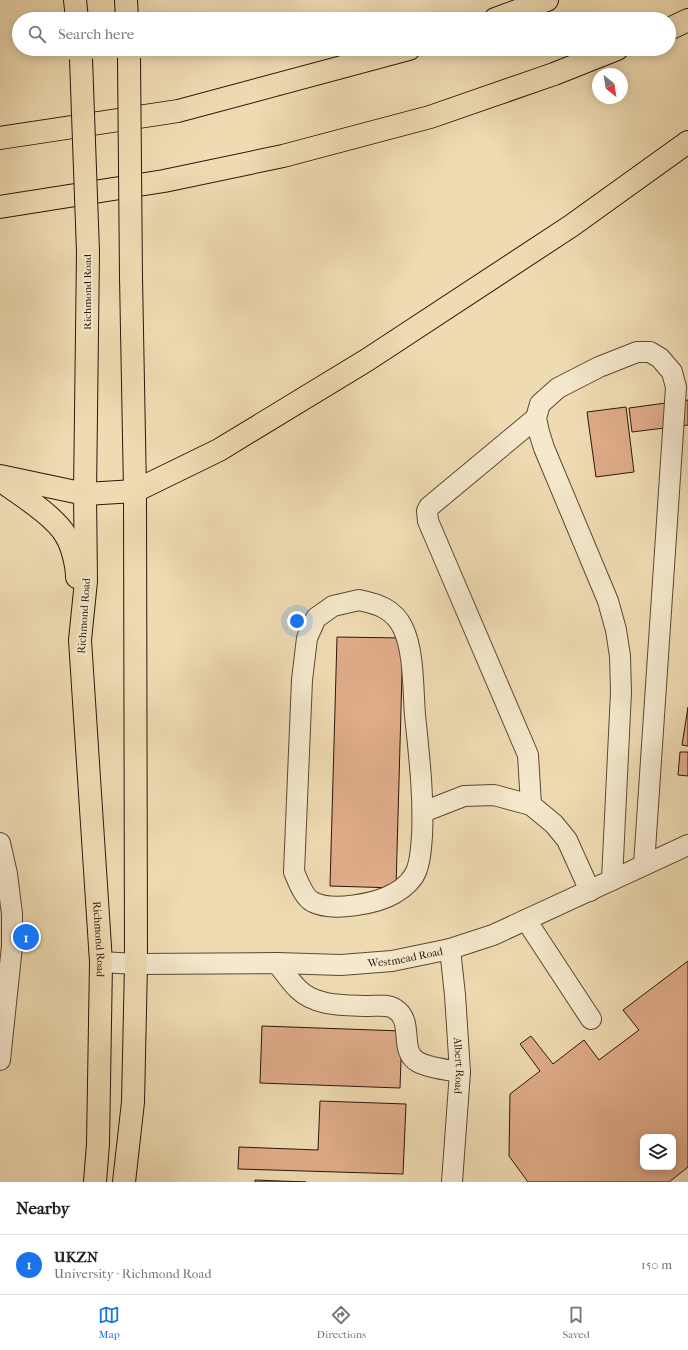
<!DOCTYPE html>
<meta charset="utf-8">
<style>
:root{--surface:#fff;--page:#f6f6f6;--text:#222;--muted:#767676;--line:#e0e0e0;--accent:#1a73e8}
body{margin:0;font-family:"IM FELL French Canon",serif;background:var(--page);color:var(--text)}
.controls{position:absolute;right:12px;bottom:12px;display:grid;overflow:hidden;border-radius:8px;box-shadow:0 2px 10px #0003}
.controls button{width:36px;height:36px;display:grid;place-items:center;padding:0;border:0;border-bottom:1px solid var(--line);background:var(--surface);color:var(--text);font:20px sans-serif}
.compass{position:absolute;left:592px;top:68px;width:36px;height:36px;border-radius:50%;background:var(--surface);box-shadow:0 2px 10px #0003;rotate:150deg}
.you{position:absolute;left:297px;top:621px;width:14px;height:14px;margin:-10px;border:3px solid #fff;border-radius:50%;background:#1a73e8;box-shadow:0 0 0 6px #1a73e833}
.badge{display:grid;place-items:center;width:26px;height:26px;border-radius:50%;background:var(--accent);color:#fff;font-size:13px;font-weight:700}
.pin{position:absolute;translate:-50% -50%;border:2px solid #fff;box-shadow:0 1px 4px #0006}
.list{margin:0;padding:0;list-style:none}
h2{display:flex;justify-content:space-between;align-items:center;height:52px;margin:0;padding:0 16px;font-size:17px}
h2 small{font-size:13px;font-weight:400;color:var(--muted)}
.list li{display:grid;grid-template-columns:26px 1fr auto;gap:12px;align-items:center;box-sizing:border-box;height:60px;padding:0 16px;border-top:1px solid var(--line)}
.list b{display:block;font-size:15px;white-space:nowrap}
.list p{margin:0;font-size:13px;white-space:nowrap;color:var(--muted)}
.list em{font-size:13px;font-style:normal;color:var(--muted)}
.icon{flex:none;width:22px;height:22px;fill:none;stroke:currentColor;stroke-width:2;stroke-linecap:round;stroke-linejoin:round}
.map{position:relative;flex:none;width:688px;height:1182px;overflow:hidden}
.search{position:absolute;background:var(--surface);box-shadow:0 2px 10px #0003;left:12px;right:12px;top:12px;height:44px;display:flex;align-items:center;gap:10px;box-sizing:border-box;padding:0 14px;border-radius:22px;color:var(--muted);font-size:15px}
.sheet{height:112px;background:var(--surface)}
nav{display:flex;justify-content:space-around;align-items:center;box-sizing:border-box;height:56px;border-top:1px solid var(--line);background:var(--surface);font-size:11px;color:var(--muted)}
nav a{display:grid;justify-items:center;gap:2px}
nav .on{color:var(--accent)}
.map>svg:first-child{display:block}
</style>
<div class="map">
<svg width="688" height="1182" viewBox="0 0 688 1182">
<rect width="100%" height="100%" fill="#efdbb2"/>
<filter id="stains"><feTurbulence type="fractalNoise" baseFrequency=".005" numOctaves="4"/><feColorMatrix values="0 0 0 0 .2 0 0 0 0 .09 0 0 0 0 .02 0 0 0 .5 -.17"/></filter>
<radialGradient id="worn" r=".72"><stop offset=".6" stop-color="#630" stop-opacity="0"/><stop offset="1" stop-color="#630" stop-opacity=".3"/></radialGradient>
<g fill="#e0ac8a" stroke="#2a170b" fill-rule="evenodd">
<path d="M688 400V425L632 432 629 408Z"/>
<path d="M626 407 634 472 596 477 587 412Z"/>
<path d="M337 637 403 638 396 888 330 886Z"/>
<path d="M688 707V746L682 745Z"/>
<path d="M680 752H688V776L678 775Z"/>
<path d="M688 961V1167L669 1182H528L509 1156 510 1094 540 1071 520 1044 531 1036 553 1064 584 1040 599 1060 639 1030 623 1010ZM643 1137H673V1167H643Z"/>
<path d="M262 1026 402 1031 400 1088 260 1083Z"/>
<path d="M320 1101 406 1104 403 1174 238 1169 239 1147 318 1150Z"/>
<path d="M255 1180 306 1182H255Z"/>
</g>
<g fill="none" stroke-linecap="round" stroke-linejoin="round">
<defs>
<g id="minor">
<path d="M359 600C378 604 394 609 403 628 414 651 413 689 415 715 419 755 424 796 422 836 421 847 421 858 417 869 414 879 404 888 395 893 377 904 332 912 313 902 304 898 298 881 294 872L302 680 307 638 316 618 333 606Z"/>
<path d="M531 805 528 755 428 521 427 511 429 507 536 418"/>
<path d="M423 812 464 796 494 795 531 805 554 824 567 840 590 891"/>
<path d="M0 843 7 874 12 914V946L0 1060"/>
<path d="M612 880 621 692 620 656 616 630 608 601 544 448 539 432 536 418 540 404 558 388 599 367 637 352H650L660 358 672 372 676 387 644 865"/>
<path d="M526 920 591 1019"/>
<path id="s1" d="M450 949 455 995 460 1072 452 1182"/>
<path id="s2" d="M101 962 136 964 277 963 341 965 392 961 450 949 493 935 688 845"/>
<path d="M277 963C284 972 290 981 298 989 316 1007 345 1005 368 1006 377 1006 388 1004 395 1009 415 1021 398 1051 418 1062 429 1068 448 1070 460 1072"/>
</g>
<g id="highway">
<path d="M75 0 77 19"/>
<path d="M126 0 127 19"/>
<path d="M495 19 547 0"/>
<path d="M669 29 688 20"/>
<path d="M0 138 178 111 409 49"/>
<path d="M0 207 164 181 283 156 430 117 554 74 617 49"/>
<path id="s3" d="M88 252 85 494 86 581 80 640 101 962 98 1144 95 1182"/>
<path d="M0 476 85 494 135 491 219 450 367 360 571 226 688 142"/>
<path d="M0 480C18 493 56 517 66 536 72 545 77 566 77 577"/>
<path d="M124 1182 133 1102 136 964 135 491 131 277"/>
</g>
</defs>
<use href="#minor" stroke="#5b4835" stroke-width="22"/>
<use href="#highway" stroke="#2a170b" stroke-width="24"/>
<use href="#minor" stroke="#f5e8cd" stroke-width="20"/>
<use href="#highway" stroke="#efdbb2" stroke-width="22"/>
<defs>
<g id="highway-bridge">
<path d="M129 58 131 277"/>
<path d="M81 59 88 252"/>
</g>
</defs>
<use href="#highway-bridge" stroke="#2a170b" stroke-width="24" stroke-linecap="butt"/>
<use href="#highway-bridge" stroke="#efdbb2" stroke-width="22"/>
</g>
<g text-anchor="middle" dominant-baseline="central" stroke-width="4" stroke-linejoin="round" paint-order="stroke">
<g font-size="11" fill="#2a170b" stroke="#f5e8cd">
<text transform="translate(87 292) rotate(-90)">Richmond Road</text>
<text transform="translate(84 616) rotate(-86)">Richmond Road</text>
<text stroke="none"><textPath href="#s3" startOffset="688">Richmond Road</textPath></text>
<text stroke="none"><textPath href="#s2" startOffset="305">Westmead Road</textPath></text>
<text stroke="none"><textPath href="#s1" startOffset="117">Albert Road</textPath></text>
</g>
</g>
<rect width="100%" height="100%" filter="url(#stains)"/>
<rect width="100%" height="100%" fill="url(#worn)"/>
</svg>
<div class="controls">
<button><svg class="icon" aria-label="layers" viewBox="0 0 24 24"><path d="M12 4l9 5-9 5-9-5zM3 14l9 5 9-5"/></svg></button>
</div>
<svg class="compass" viewBox="-18 -18 36 36"><path d="M0-13l5 13h-10z" fill="#e53935"/><path d="M0 13l5-13h-10z" fill="#767676"/></svg>
<div class="you"></div>
<div class="pin badge" style="left:26px;top:937px">1</div>
<div class="search"><svg class="icon" aria-label="search" viewBox="0 0 24 24"><circle cx="10" cy="10" r="6"/><path d="M15 15l6 6"/></svg>Search here</div>
</div>
<section class="sheet">
<h2>Nearby<small></small></h2>
<ul class="list">
<li><span class="badge">1</span><div><b>UKZN</b><p>University · Richmond Road</p></div><em>150 m</em></li>
</ul>
</section>
<nav>
<a class="on"><svg class="icon" aria-label="map" viewBox="0 0 24 24"><path d="M3 6l6-2 6 2 6-2v14l-6 2-6-2-6 2zM9 4v14M15 6v14"/></svg>Map</a>
<a><svg class="icon" aria-label="directions" viewBox="0 0 24 24"><path d="M12 3l9 9-9 9-9-9zM9 14v-3h6M13 9l2 2-2 2"/></svg>Directions</a>
<a><svg class="icon" aria-label="saved" viewBox="0 0 24 24"><path d="M7 4h10v16l-5-4-5 4z"/></svg>Saved</a>
</nav>
